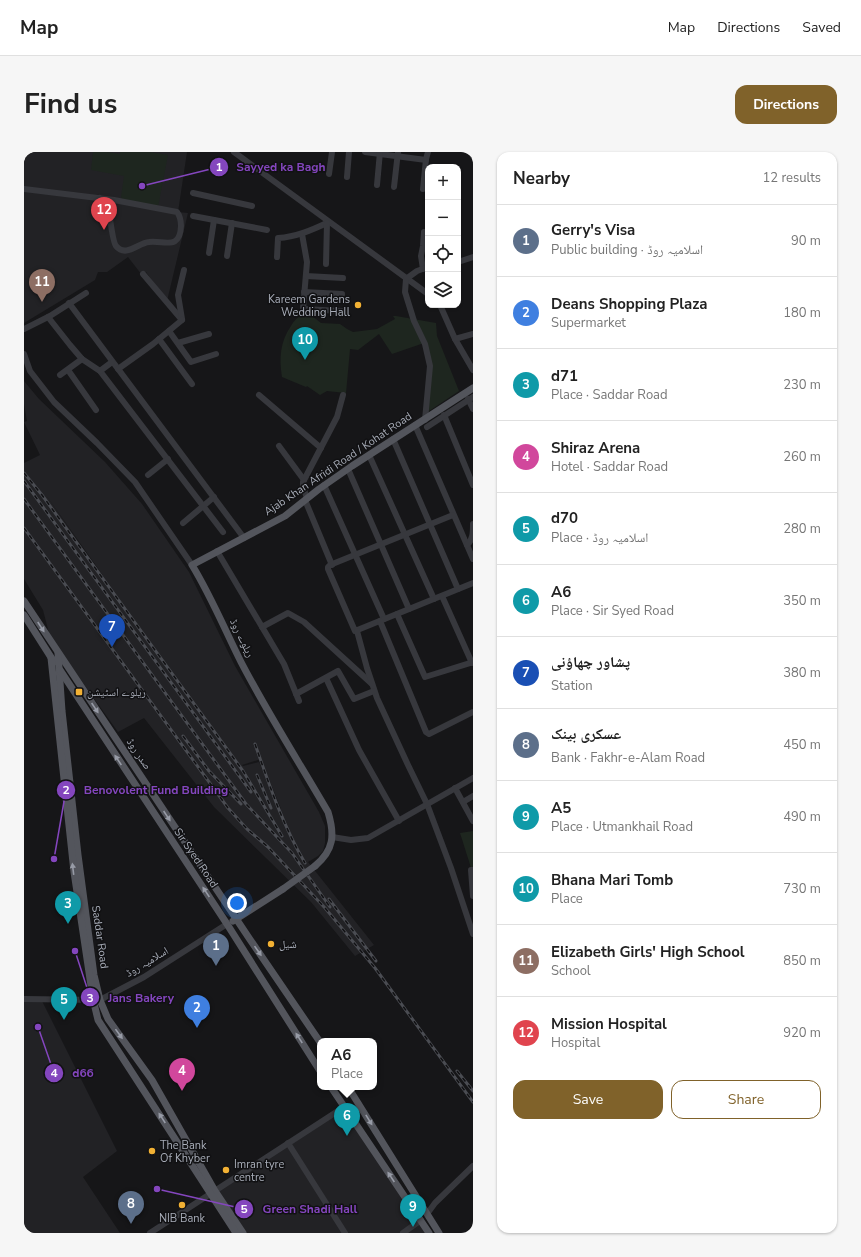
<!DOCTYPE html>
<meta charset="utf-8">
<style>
:root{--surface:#fff;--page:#f6f6f6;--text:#222;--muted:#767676;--line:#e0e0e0;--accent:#80622a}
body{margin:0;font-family:"Nunito Sans","Noto Naskh Arabic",sans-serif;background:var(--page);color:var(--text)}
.controls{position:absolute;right:12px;top:12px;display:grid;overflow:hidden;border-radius:8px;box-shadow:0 1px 3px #0004}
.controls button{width:36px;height:36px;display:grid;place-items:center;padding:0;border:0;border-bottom:1px solid var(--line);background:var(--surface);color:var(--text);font:20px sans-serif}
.you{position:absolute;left:213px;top:751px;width:14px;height:14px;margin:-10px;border:3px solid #fff;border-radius:50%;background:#1a73e8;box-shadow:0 0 0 6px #1a73e833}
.badge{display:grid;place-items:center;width:26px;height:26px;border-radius:50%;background:var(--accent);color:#fff;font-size:13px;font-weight:700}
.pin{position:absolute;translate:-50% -33px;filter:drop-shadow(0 1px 2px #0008)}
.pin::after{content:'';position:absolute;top:21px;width:14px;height:12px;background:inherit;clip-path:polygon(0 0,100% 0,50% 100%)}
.popup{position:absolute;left:293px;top:886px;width:60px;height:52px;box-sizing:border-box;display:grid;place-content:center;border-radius:8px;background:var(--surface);filter:drop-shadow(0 1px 3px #0005);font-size:13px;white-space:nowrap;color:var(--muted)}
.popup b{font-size:15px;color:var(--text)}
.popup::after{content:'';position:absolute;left:50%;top:100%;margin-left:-8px;border:8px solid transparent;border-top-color:var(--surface)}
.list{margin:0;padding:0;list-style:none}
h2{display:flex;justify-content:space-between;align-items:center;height:52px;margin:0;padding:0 16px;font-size:17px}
h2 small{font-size:13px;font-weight:400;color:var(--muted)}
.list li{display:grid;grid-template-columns:26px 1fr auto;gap:12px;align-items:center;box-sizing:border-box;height:72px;padding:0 16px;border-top:1px solid var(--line)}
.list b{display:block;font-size:15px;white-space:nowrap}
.list p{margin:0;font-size:13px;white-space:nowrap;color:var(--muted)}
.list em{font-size:13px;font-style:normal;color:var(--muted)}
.actions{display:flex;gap:8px;padding:12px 16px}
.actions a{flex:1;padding:9px 0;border:1px solid var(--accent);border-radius:12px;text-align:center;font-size:14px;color:var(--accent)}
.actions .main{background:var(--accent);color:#fff}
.icon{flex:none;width:22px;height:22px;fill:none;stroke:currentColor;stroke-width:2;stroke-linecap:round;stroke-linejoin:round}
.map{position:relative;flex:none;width:449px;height:1081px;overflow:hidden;border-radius:12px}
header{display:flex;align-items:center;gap:24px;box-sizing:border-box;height:56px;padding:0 20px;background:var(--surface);border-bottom:1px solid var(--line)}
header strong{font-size:19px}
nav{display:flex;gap:22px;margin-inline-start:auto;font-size:14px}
.intro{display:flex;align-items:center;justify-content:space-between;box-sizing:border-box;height:96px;padding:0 24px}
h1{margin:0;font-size:28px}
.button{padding:10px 18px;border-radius:12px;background:var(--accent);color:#fff;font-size:14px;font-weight:700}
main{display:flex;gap:24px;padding:0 24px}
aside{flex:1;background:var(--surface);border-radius:12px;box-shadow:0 1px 3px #0004}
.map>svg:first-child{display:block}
</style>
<header>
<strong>Map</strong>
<nav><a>Map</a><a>Directions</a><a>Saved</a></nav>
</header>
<div class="intro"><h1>Find us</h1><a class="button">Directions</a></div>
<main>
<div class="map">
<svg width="449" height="1081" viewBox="0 0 449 1081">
<rect width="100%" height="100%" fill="#161618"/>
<g fill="#222225" fill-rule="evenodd">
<path d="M0 0H163L154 60 164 61 143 149 122 120 118 123 104 105 83 120H74L71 128 0 171Z"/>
<path d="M0 229 15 247 81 310 118 352 165 420 211 514 295 660 301 674V691L299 699 294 704 284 710 350 793 331 804 287 750 190 655 120 566 94 580 26 485 19 458 0 427V311L16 303 0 270 3 269 0 252ZM22 343 80 425 67 408ZM237 607 257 657V658L235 610 219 614 218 613Z"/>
<path d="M0 847H17L93 999 59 1025 96 1081H0Z"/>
<path d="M320 955 405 1081H219L191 1039Z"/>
</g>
<g fill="#1e261f">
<path d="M69 0H83L96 2V0H126L144 3 134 55 100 49 97 45 100 24 67 18Z"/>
<path d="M278 164H288L297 171 316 172 323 177 329 180 353 177 371 167 369 164H372L412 171 413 184 435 239 399 263 406 214 400 191 368 202 355 182 334 198 326 197 322 241 303 239 296 243 283 234 282 235 258 225C255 206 256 190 267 174 270 169 272 166 278 164Z"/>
<path d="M449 679V722L436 681Z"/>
</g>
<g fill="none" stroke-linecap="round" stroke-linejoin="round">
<g stroke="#37383d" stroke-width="6">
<path d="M210 0 404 142"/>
<path d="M341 0 402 8"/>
<path d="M447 0 449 4"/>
<path d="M305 22 308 0"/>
<path d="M323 25 325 0"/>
<path d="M353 33 356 0"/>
<path d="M370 35 374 0"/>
<path d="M0 37 90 48 153 60C156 64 157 69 157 74 156 99 140 88 125 90 114 91 102 106 92 94 88 89 86 62 84 55L83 52 76 46"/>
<path d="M399 37 402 7 404 0"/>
<path d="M169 41 228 54"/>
<path d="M169 64 243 78"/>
<path d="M278 82 283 110 279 157 317 159"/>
<path d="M185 101 190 68"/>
<path d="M203 104 208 71"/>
<path d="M253 105 254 86C272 85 288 78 305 70"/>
<path d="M434 110 449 105"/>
<path d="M302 112 303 71"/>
<path d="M399 117 397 104 399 94 400 80"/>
<path d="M119 122 158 168"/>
<path d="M282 124 319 126"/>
<path d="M280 140 318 142"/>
<path d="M45 151 220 386"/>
<path d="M416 153 431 187 449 218"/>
<path d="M24 165 46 193 58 207 76 219 199 380"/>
<path d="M158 167 154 143 160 118"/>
<path d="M0 177 26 164 62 141"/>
<path d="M145 179 167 210 192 202"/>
<path d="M135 187 168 232"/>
<path d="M431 187 449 182"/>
<path d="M154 191 185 182"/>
<path d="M0 202 6 219 30 250 73 291 111 330 168 413"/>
<path d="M94 217 129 192 158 168"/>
<path d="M44 218 72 258"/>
<path d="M76 219 88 210"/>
<path d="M36 223 58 207"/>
<path d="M235 243 297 296"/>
<path d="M444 247 449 257"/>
<path d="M420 263 449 333"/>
<path d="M401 268 406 214 401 192 390 169 381 140 382 127 393 119 404 115"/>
<path d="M391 273 449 407"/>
<path d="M403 275 449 245"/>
<path d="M369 287 434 437"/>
<path d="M255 294 280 328"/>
<path d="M345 303 410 447"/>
<path d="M324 317 385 457"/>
<path d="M124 323 144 307"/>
<path d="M300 333 360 467"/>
<path d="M283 346 279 335V330L313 265 319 243"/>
<path d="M281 348 308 413"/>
<path d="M429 363 306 413 304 415V417L331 479 449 431"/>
<path d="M159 371 190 345"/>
<path d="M443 393C449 388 449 380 449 372"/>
<path d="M193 399 260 512 275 549"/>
<path d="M418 444 448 511"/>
<path d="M373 462 401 525 449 510"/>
<path d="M356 469 402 580 405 582 449 560"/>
<path d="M238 475 264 461 280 470 348 532"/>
<path d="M333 479 343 516 353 546 384 613 403 652 427 716 449 782"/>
<path d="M302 526 335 598 375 669"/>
<path d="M272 542 314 519 330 547 350 539"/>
<path d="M431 636 449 669"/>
<path d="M439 650 449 644"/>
<path d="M308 685 327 688 344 686 449 626"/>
<path d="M449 718H447L449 744"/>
<path d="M0 847 76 848 120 825 203 772"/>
<path d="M264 991 321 1081"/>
<path d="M403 1062 411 1051 449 1014"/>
<path d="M126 1081 320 955"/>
<path d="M379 1081 397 1068"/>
</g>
<g stroke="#53555c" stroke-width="7">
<path d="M0 449 225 786 296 890"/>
<path d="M0 463 30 510"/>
<path d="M34 501 38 559 54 703 70 823 76 848 84 867 128 928 191 1039 219 1081"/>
<path d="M27 506 50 720 69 847 74 868 212 1081"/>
<path d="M36 518 203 772 296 919"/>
<path d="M291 714C310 698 311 683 304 660 275 610 244 562 217 510 201 478 187 444 168 413L261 364 295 337 328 314 449 236"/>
<path d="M209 769 259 737"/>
<path d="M307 935 405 1081"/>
<path d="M324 935 415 1081"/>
</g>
<defs>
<g id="rail">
<path d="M0 321 18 343 219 619 258 684"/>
<path d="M0 329 227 640"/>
<path d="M0 347 214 641 222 652 268 701 306 755"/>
<path d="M0 376 204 656 223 677 244 695 301 756 351 816 449 950"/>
<path d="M159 584 185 619 217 652"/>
<path d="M231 592C245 632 259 674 281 711"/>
<path d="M233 623 247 656"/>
<path d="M305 747 352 809"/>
<path d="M433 919 449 939"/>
</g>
</defs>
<use href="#rail" stroke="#4a4c52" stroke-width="3"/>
<use href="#rail" stroke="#111113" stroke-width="1.5" stroke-dasharray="4.5" stroke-linecap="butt"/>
<path stroke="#53555c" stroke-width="7" d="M259 737 291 714"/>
</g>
<defs><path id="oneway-solid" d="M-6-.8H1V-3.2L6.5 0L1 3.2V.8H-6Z"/></defs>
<g fill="#979ba6">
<use href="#oneway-solid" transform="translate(17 475) rotate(57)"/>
<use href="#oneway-solid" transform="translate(71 556) rotate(56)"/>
<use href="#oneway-solid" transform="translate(94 608) rotate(-124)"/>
<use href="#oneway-solid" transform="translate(143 664) rotate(56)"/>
<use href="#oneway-solid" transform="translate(49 717) rotate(-97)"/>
<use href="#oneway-solid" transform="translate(182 740) rotate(-124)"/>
<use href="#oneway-solid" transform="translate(234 799) rotate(55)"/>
<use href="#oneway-solid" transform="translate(95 882) rotate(54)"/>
<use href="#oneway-solid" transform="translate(275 886) rotate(-123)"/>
<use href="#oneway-solid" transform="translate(138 966) rotate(-123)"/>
<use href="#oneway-solid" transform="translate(345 968) rotate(58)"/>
<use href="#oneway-solid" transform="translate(367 1025) rotate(-124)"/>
</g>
<g fill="#f2b134" stroke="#111113" stroke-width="1.5">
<circle cx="334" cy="153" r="4"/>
<rect x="51" y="536" width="8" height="8" rx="2"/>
<circle cx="247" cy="792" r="4"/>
<circle cx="128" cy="999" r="4"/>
<circle cx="202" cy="1018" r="4"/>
<circle cx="158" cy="1053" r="4"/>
</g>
<g text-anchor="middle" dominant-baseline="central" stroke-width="3" stroke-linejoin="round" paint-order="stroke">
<g font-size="11" fill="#a8adb8" stroke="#111113" text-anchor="start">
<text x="326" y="147" text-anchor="end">Kareem Gardens<tspan x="326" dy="13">Wedding Hall</tspan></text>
<text x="63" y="540">ریلوے اسٹیشن</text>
<text x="255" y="792">شیل</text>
<text x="136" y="993">The Bank<tspan x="136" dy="13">Of Khyber</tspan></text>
<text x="210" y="1012">Imran tyre<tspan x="210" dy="13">centre</tspan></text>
<text x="158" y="1066" text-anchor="middle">NIB Bank</text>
</g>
<g font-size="11" fill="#a8adb8" stroke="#111113">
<text transform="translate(314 312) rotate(-34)">Ajab Khan Afridi Road / Kohat Road</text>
<text transform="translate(218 486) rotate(64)">ریلوے روڈ</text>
<text transform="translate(115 602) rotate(56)">صدر روڈ</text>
<text transform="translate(172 706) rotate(56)">Sir Syed Road</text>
<text transform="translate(76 785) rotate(82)">Saddar Road</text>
<text transform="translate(123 810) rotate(-31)">اسلامیہ روڈ</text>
</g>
</g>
<path fill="none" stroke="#8446be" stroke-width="1.5" d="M118 34L195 15M30 707L42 638M51 799L66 845M14 875L30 921M133 1037L220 1057"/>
<g fill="#8446be" stroke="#111113" stroke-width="1.5">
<circle cx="118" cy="34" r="4"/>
<circle cx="30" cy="707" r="4"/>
<circle cx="51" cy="799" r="4"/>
<circle cx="14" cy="875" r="4"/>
<circle cx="133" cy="1037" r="4"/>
<circle cx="195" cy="15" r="10"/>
<circle cx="42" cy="638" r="10"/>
<circle cx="66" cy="845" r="10"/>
<circle cx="30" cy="921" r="10"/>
<circle cx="220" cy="1057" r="10"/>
</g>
<g font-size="12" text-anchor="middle" font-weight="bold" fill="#fff">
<text x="195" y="19">1</text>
<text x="42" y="642">2</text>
<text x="66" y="850">3</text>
<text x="30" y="925">4</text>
<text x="220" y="1061">5</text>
</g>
<g font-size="12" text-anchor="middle" font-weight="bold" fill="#8446be" stroke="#111113" stroke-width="3" stroke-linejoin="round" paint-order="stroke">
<text x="257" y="19">Sayyed ka Bagh</text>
<text x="132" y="642">Benovolent Fund Building</text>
<text x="117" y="850">Jans Bakery</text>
<text x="59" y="925">d66</text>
<text x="286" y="1061">Green Shadi Hall</text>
</g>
</svg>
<div class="controls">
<button>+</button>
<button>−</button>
<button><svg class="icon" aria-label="locate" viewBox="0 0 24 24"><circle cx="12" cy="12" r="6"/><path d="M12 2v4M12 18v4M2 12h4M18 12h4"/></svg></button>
<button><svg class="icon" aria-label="layers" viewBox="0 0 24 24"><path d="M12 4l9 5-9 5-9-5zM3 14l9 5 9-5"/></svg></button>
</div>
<div class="you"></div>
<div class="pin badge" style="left:192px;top:814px;background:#5c6f8a">1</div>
<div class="pin badge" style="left:173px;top:876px;background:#3f7fe0">2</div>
<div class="pin badge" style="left:44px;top:772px;background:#0f9aa8">3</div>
<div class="pin badge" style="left:158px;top:939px;background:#d1479c">4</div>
<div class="pin badge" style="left:40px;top:868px;background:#0f9aa8">5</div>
<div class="pin badge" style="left:323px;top:984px;background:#0f9aa8">6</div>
<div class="popup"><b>A6</b>Place</div>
<div class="pin badge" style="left:88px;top:495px;background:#1a4fb4">7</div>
<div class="pin badge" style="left:107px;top:1072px;background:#5c6f8a">8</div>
<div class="pin badge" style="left:389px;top:1075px;background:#0f9aa8">9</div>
<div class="pin badge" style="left:281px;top:208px;background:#0f9aa8">10</div>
<div class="pin badge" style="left:18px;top:150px;background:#8d6e63">11</div>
<div class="pin badge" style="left:80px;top:78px;background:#e0444e">12</div>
</div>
<aside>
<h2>Nearby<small>12 results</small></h2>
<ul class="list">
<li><span class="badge" style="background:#5c6f8a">1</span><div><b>Gerry's Visa</b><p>Public building · اسلامیہ روڈ</p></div><em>90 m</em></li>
<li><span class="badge" style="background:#3f7fe0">2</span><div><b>Deans Shopping Plaza</b><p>Supermarket</p></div><em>180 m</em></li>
<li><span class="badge" style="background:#0f9aa8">3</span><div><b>d71</b><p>Place · Saddar Road</p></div><em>230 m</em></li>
<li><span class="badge" style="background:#d1479c">4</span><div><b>Shiraz Arena</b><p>Hotel · Saddar Road</p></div><em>260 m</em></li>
<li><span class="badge" style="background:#0f9aa8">5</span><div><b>d70</b><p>Place · اسلامیہ روڈ</p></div><em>280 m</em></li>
<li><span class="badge" style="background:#0f9aa8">6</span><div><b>A6</b><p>Place · Sir Syed Road</p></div><em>350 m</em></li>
<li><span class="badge" style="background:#1a4fb4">7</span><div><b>پشاور چھاؤنی</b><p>Station</p></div><em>380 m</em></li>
<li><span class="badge" style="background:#5c6f8a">8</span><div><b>عسکری بینک</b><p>Bank · Fakhr-e-Alam Road</p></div><em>450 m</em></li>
<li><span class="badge" style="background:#0f9aa8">9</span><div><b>A5</b><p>Place · Utmankhail Road</p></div><em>490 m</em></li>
<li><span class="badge" style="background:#0f9aa8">10</span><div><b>Bhana Mari Tomb</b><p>Place</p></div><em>730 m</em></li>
<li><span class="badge" style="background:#8d6e63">11</span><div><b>Elizabeth Girls' High School</b><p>School</p></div><em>850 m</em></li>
<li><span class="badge" style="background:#e0444e">12</span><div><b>Mission Hospital</b><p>Hospital</p></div><em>920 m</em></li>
</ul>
<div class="actions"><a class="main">Save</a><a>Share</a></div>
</aside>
</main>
